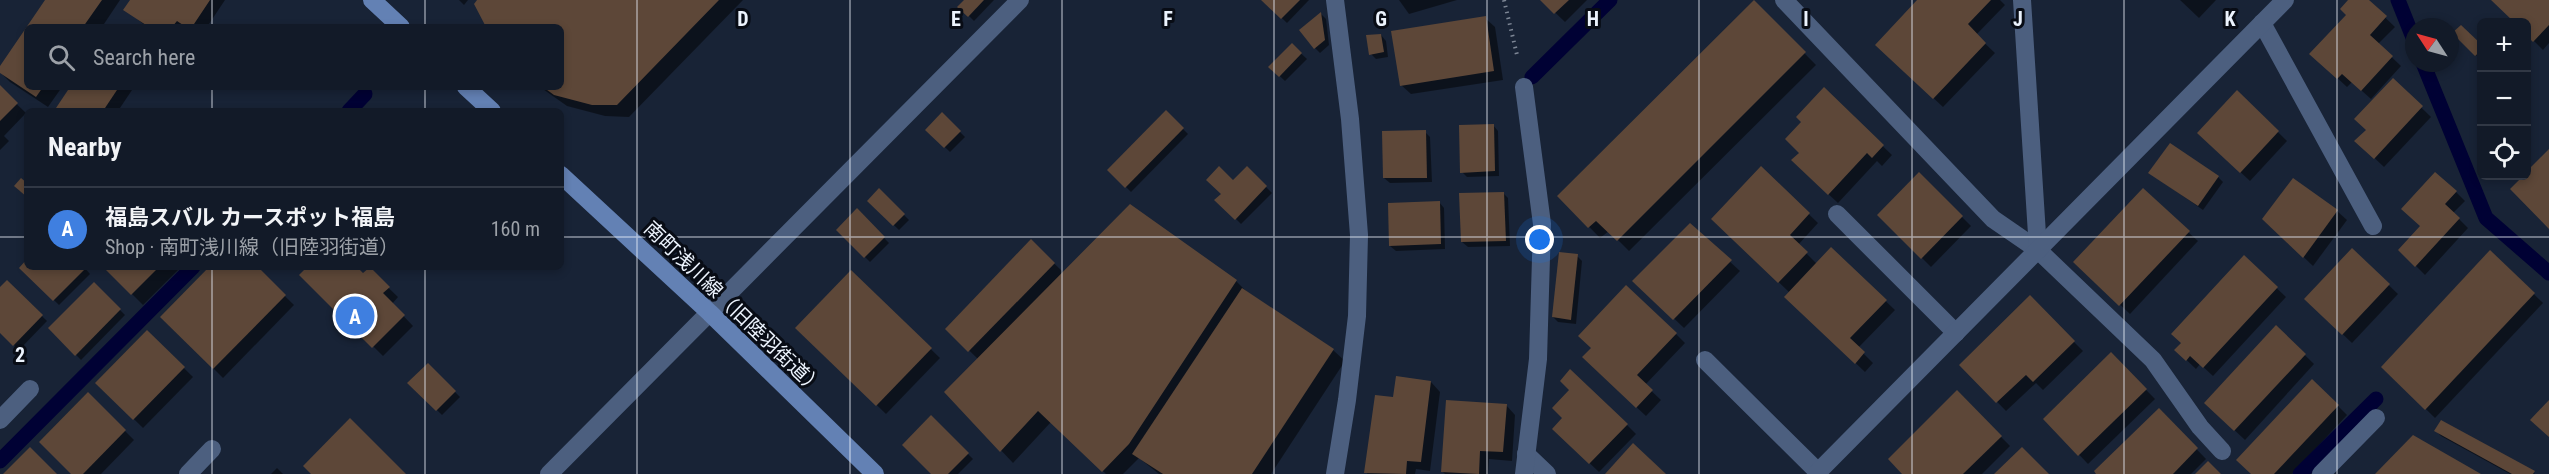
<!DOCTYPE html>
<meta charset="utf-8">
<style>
:root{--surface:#121a28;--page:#1b2330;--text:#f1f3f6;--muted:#9ca1a8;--line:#313845;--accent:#fc9d54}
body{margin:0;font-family:"Roboto Condensed","Noto Sans JP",sans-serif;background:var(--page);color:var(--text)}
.controls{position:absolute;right:18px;top:18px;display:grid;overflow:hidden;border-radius:9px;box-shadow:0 3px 9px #0003}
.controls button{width:54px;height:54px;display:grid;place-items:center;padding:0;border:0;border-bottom:2px solid var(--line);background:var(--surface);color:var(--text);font:30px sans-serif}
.compass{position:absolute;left:2405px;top:18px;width:54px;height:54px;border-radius:50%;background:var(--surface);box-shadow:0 3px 9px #0003;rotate:306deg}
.you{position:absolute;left:1540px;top:240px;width:21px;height:21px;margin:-15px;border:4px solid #fff;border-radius:50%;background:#1a73e8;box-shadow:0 0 0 9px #1a73e833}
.badge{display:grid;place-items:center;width:39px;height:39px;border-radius:50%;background:var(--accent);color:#fff;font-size:20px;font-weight:700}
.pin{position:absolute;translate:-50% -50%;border:3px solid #fff;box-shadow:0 2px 6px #0006}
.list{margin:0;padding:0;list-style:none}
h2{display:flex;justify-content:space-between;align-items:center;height:78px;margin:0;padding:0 24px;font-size:26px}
h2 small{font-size:20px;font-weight:400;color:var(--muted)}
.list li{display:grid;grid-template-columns:39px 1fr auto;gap:18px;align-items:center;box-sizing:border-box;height:84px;padding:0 24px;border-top:2px solid var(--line)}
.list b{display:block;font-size:22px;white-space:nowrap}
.list p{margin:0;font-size:20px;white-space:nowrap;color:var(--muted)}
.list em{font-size:20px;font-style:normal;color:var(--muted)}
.icon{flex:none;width:33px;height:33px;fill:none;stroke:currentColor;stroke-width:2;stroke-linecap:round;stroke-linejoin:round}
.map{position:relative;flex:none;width:2549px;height:474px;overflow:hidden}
.search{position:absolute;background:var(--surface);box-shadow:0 3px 9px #0003;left:24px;top:24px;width:540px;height:66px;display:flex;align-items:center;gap:15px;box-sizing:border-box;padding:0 21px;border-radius:9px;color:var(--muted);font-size:22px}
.panel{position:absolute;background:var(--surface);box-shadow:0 3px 9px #0003;left:24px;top:108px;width:540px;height:162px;border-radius:9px}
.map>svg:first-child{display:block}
</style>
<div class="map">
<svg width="2549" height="474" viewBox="0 0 2549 474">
<rect width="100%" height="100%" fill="#182336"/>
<g fill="#0007">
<path d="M46 0H120L102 27H28Z"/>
<path d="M132 0H225L207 27H147L125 9Z"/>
<path d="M459 0H468L464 5Z"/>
<path d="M479 0H743L629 117 605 116 567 106 540 87H561V27H487Z"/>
<path d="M966 0H994L974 21 960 7Z"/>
<path d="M1263 0H1309L1287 23Z"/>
<path d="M1399 0H1457L1409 14Z"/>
<path d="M1542 0H1587L1565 22Z"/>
<path d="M1919 0H2000L2005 5 1976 35 1995 53 1943 107 1886 54Z"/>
<path d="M2180 0H2216L2199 18Z"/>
<path d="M2350 0H2367L2395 27 2378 44 2401 66 2371 99 2352 82 2347 87 2321 63 2348 15Z"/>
<path d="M2494 0H2549V43L2543 50 2526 33V22H2516Z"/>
<path d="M1754 2 1816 65 1629 251 1609 231 1600 238 1559 196Z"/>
<path d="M1321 14 1326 19 1329 45 1320 53 1315 48Z"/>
<path d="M1485 18 1495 27 1503 80 1411 94 1401 85Z"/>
<path d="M27 29V87H62L48 107 10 82 0 72Z"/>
<path d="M2454 33 2482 48V59L2481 60Z"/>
<path d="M1381 35 1386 41 1388 57 1376 59 1371 54Z"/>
<path d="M1292 45 1307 59 1285 81 1270 67Z"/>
<path d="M2393 80 2431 117 2384 167 2366 150 2367 130Z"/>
<path d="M72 87H134L118 111H56Z"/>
<path d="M0 88 26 113 4 136 9 141 0 150Z"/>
<path d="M1824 90 1892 155 1882 166 1877 161 1838 203 1802 170 1801 153 1803 122Z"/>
<path d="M2237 92 2287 141 2250 181 2208 142Z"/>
<path d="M1166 112 1188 134 1131 192 1109 170Z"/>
<path d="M942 114 965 137 950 152 927 130Z"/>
<path d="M1493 125 1498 131 1499 176 1467 177 1462 172Z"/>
<path d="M1425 132 1430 137 1432 182 1390 183 1384 178Z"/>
<path d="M1247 168 1272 193 1241 224 1217 200Z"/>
<path d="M1761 168 1818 223 1798 245 1817 264 1831 249 1895 310 1858 348 1873 363 1865 372 1786 297 1790 293 1722 228Z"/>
<path d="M2150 173 2218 177 2223 182 2203 210Z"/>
<path d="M1919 174 1971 226 1931 267 1879 215Z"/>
<path d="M879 190 909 220 899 230 869 201Z"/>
<path d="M2456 192 2465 201 2453 213 2468 228 2425 275 2400 250Z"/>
<path d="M1503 193 1508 198 1510 246 1468 247 1462 242Z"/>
<path d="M1439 202 1444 208 1445 249 1396 251 1390 246Z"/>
<path d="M857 210 889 243 870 262 838 230Z"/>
<path d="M2337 211 2347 220 2313 266 2273 228Z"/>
<path d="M1690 225 1740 271 1684 328 1644 290Z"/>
<path d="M2188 232 2198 241 2130 314 2084 271Z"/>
<path d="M1031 241 1064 273 1236 281 1248 293 1333 350 1345 361 1271 474H1159L1139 458 1123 474H1106L1051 422 1013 463 946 392 978 359 947 329Z"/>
<path d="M2352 250 2398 294 2352 343 2315 308Z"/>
<path d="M2490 252 2543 303 2435 418 2383 367Z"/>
<path d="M1577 256 1582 261 1576 324 1558 322 1553 317Z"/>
<path d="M2244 257 2286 297 2213 376 2200 364 2196 369 2176 350Z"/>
<path d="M27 262V267H84L90 274 59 305 21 268Z"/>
<path d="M105 267H181L143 305Z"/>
<path d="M211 267H255L294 305 223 378 162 317Z"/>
<path d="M309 267H355L363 275 369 269 398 297 392 304 413 326 383 356 301 275Z"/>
<path d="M851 272 940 358 886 414 797 328Z"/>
<path d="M7 282 47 321 19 350 0 331V289Z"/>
<path d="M94 284 125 315 81 360 50 328Z"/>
<path d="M2030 298 2083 351 2043 390 2036 383 2006 411 1961 365Z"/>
<path d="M2276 327 2314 364 2245 440 2215 412Z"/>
<path d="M147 332 193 377 143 428 97 383Z"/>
<path d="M1676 334 1685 343 1645 385 1661 400 1646 416 1593 367Z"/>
<path d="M2111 354 2155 399 2088 464 2045 419Z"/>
<path d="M428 365 460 397 442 415 409 383Z"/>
<path d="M1431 382 1440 392 1430 471 1416 469 1415 474H1367L1394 399Z"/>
<path d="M1571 390 1627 425 1636 434 1599 472 1563 438 1564 418Z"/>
<path d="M1957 392 2010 446 1982 474H1905Z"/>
<path d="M88 394 134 440 101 474H73Z"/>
<path d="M1506 405 1515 415 1512 461 1489 459 1488 474H1445L1442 471Z"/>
<path d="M2338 406 2347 415 2292 474H2252Z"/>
<path d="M2159 410 2206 459 2191 474H2099Z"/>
<path d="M931 417 973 459 958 474H933Z"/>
<path d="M2436 431 2534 473 2535 474H2510L2441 436Z"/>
<path d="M277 468 283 474H271Z"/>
</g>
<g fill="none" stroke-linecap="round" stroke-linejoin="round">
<g stroke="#000134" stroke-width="15">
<path d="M2398 0 2414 40"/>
<path d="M2423 63 2486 218 2549 273"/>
<path d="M1532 77 1610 0"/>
<path d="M349 111 365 94"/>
<path d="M0 461 193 267"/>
<path d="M2300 474 2376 399"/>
</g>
</g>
<g fill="#5d4738">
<path d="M45 0H102L83 27H27V87H43L36 97 0 73V66Z"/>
<path d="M130 0H210L192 27H186L177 21 172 27H149L123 10Z"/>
<path d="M477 0H719L617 105H592L554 95 543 87H561V27H486L474 4Z"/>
<path d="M964 0H984L968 17 957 7Z"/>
<path d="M1261 0H1300L1281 19Z"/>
<path d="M1540 0H1569L1554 14Z"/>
<path d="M1754 0 1806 52 1617 241 1596 221 1588 228 1557 196Z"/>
<path d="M1917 0H1991L1968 24 1986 43 1933 99 1875 45Z"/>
<path d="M2348 0H2369L2387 16 2370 35 2393 56 2361 91 2342 74 2337 79 2309 54 2346 15 2340 9Z"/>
<path d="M2491 0H2549V25L2533 42 2526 35V22H2514Z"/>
<path d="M1321 12 1325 40 1314 49 1299 30Z"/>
<path d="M1486 16 1494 71 1400 86 1391 31Z"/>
<path d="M2461 25 2482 45V50L2475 56 2452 33Z"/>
<path d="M1381 34 1384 52 1369 55 1366 35Z"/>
<path d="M1292 43 1302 53 1279 77 1268 67Z"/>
<path d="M2393 78 2423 106 2374 159 2354 141 2366 130 2354 119Z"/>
<path d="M0 85 18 103 0 121Z"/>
<path d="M70 87H119L103 111H54Z"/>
<path d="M1824 87 1884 145 1872 158 1867 153 1828 195 1791 160 1799 153 1785 139 1801 122 1796 117Z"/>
<path d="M2237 90 2279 131 2240 173 2197 133Z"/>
<path d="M1166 110 1184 128 1125 188 1107 170Z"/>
<path d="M942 112 961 131 944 148 925 130Z"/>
<path d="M1494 124 1495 171 1460 173 1459 125Z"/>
<path d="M1426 130 1427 178H1383L1382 131Z"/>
<path d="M2170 143 2219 176 2198 206 2148 173Z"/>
<path d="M2549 149V229L2510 189 2523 176H2526V172Z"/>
<path d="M1219 166 1233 180 1247 166 1267 186 1235 220 1214 200 1221 194 1206 180Z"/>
<path d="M1761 166 1810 213 1790 235 1808 252 1778 283 1711 219Z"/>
<path d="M1919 172 1963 216 1921 259 1877 215Z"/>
<path d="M2435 172 2457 191 2445 204 2460 218 2415 267 2398 250 2420 226 2401 209Z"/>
<path d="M21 178 27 183V197L14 186Z"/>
<path d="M2293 178 2338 210 2303 258 2262 219Z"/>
<path d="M879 188 905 214 893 226 867 201Z"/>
<path d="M2143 188 2190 231 2119 306 2073 262Z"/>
<path d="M1504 192 1506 241 1461 242 1459 193Z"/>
<path d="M1440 201 1441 244 1389 246 1388 203Z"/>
<path d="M1130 204 1237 280 1129 444 1102 472 1038 411 1000 452 944 392Z"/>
<path d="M857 208 885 237 864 258 836 230Z"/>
<path d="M1690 223 1732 260 1673 320 1632 281Z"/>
<path d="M1031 239 1055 263 968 352 945 329Z"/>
<path d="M1831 247 1887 300 1850 338 1865 352 1855 364 1784 297Z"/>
<path d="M2352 248 2390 284 2342 335 2304 299Z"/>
<path d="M2490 250 2535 293 2425 410 2381 367Z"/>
<path d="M1559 252 1578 254 1571 320 1552 317Z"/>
<path d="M2244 255 2278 287 2203 368 2190 356 2186 361 2174 350 2181 343 2171 334Z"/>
<path d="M27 259V267H87L53 301 19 268Z"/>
<path d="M103 267H159L131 295Z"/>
<path d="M209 267H258L286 295 213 369 160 317Z"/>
<path d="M307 267H357L363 273 370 267 390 287 383 293 405 315 372 348 299 275Z"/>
<path d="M851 270 932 348 876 406 795 328Z"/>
<path d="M7 280 43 315 13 346 0 333V287Z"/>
<path d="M94 282 121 309 75 356 48 328Z"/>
<path d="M1626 285 1677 333 1637 375 1653 390 1636 408 1582 357 1591 348 1578 336Z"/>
<path d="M1242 288 1334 349 1252 474H1163L1132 454Z"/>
<path d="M2030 295 2075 341 2033 382 2026 375 1996 403 1959 365Z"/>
<path d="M2276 325 2306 354 2234 431 2204 403Z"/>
<path d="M147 330 185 367 133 420 95 383Z"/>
<path d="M2111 352 2147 389 2078 456 2043 419Z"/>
<path d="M428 363 456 391 436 411 407 383Z"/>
<path d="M1570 369 1628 424 1589 464 1552 429 1562 418 1552 408 1569 390 1560 381Z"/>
<path d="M1396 376 1431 381 1421 462 1407 461 1406 474 1364 473 1375 395 1393 397Z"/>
<path d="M2312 379 2339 405 2274 474H2251L2236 460Z"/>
<path d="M1957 390 2002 436 1963 474H1902L1888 459Z"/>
<path d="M88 392 126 430 83 474H71L39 442Z"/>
<path d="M1446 400 1507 404 1503 452 1480 451 1479 474 1441 472Z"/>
<path d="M2549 400V437L2530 420Z"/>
<path d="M2159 408 2198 448 2173 474H2096L2094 471Z"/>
<path d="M931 415 969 453 948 474H931L902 445Z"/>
<path d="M350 418 406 474H311L303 466Z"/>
<path d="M2441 420 2535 471 2533 474H2512L2434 431Z"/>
<path d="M2413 435 2481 474H2375Z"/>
<path d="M1633 443 1666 474H1605Z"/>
<path d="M30 447 57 474H3Z"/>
<path d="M2022 447 2049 474H1994Z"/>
<path d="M2208 461 2221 474H2195Z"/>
</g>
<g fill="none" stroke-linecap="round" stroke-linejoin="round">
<path stroke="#7d8695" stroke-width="4" stroke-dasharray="1.5 4.5" stroke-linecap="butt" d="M1504 0 1517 55"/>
<g stroke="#4c5f7f" stroke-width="18">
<path d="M1784 0 1993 219 2038 250 2153 360 2200 427 2222 451"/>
<path d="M2022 0 2038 250"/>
<path d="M2262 23 2373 226"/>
<path d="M1837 214 1956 333"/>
<path d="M1705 360 1818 472"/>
<path d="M0 420 30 389"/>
<path d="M1526 454 1547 474"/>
<path d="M188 474 212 449"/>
<path d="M549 474 1020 0"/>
<path d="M1335 474 1347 400 1357 316 1359 235 1350 119 1335 0"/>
<path d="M1524 474 1538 359 1542 224 1524 87"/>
<path d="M1816 474 2285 0"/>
<path d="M2321 474 2376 418"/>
</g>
<g stroke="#6381b4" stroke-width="18">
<path d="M372 0 401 27"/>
<path d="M466 87 492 111"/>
<path d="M561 175 710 313 875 474"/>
</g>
</g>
<path fill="none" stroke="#ecf3fd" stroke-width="1.5" stroke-opacity="0.55" d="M212 0V27M425 0V27M637 0V474M850 0V474M1062 0V474M1274 0V474M1487 0V474M1699 0V474M1912 0V474M2124 0V474M2337 0V474M212 87V111M425 87V111M0 237H27M561 237H2549M212 267V474M425 267V474"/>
<g text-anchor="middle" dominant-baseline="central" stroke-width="6" stroke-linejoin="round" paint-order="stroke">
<g font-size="20" fill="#ecf3fd" stroke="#080c15">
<text transform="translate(734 308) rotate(44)">南町浅川線（旧陸羽街道）</text>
</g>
</g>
<g font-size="20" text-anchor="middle" font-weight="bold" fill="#ecf3fd" stroke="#080c15" stroke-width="6" stroke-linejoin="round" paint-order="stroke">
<text x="743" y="26">D</text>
<text x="956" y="26">E</text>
<text x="1168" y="26">F</text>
<text x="1381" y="26">G</text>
<text x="1593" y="26">H</text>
<text x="1806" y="26">I</text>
<text x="2018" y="26">J</text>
<text x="2230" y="26">K</text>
<text x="20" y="362">2</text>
</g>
</svg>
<div class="controls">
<button>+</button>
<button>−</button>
<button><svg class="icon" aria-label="locate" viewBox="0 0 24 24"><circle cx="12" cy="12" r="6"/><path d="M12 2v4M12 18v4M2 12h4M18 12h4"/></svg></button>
</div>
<svg class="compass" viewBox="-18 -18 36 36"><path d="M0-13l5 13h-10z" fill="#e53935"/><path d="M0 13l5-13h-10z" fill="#9ca1a8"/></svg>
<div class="you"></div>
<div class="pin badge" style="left:355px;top:316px;background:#3f7fe0">A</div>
<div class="search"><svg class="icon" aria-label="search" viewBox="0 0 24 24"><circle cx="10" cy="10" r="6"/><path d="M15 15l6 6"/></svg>Search here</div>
<section class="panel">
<h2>Nearby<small></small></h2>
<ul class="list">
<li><span class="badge" style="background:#3f7fe0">A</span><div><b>福島スバル カースポット福島</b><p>Shop · 南町浅川線（旧陸羽街道）</p></div><em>160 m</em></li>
</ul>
</section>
</div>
